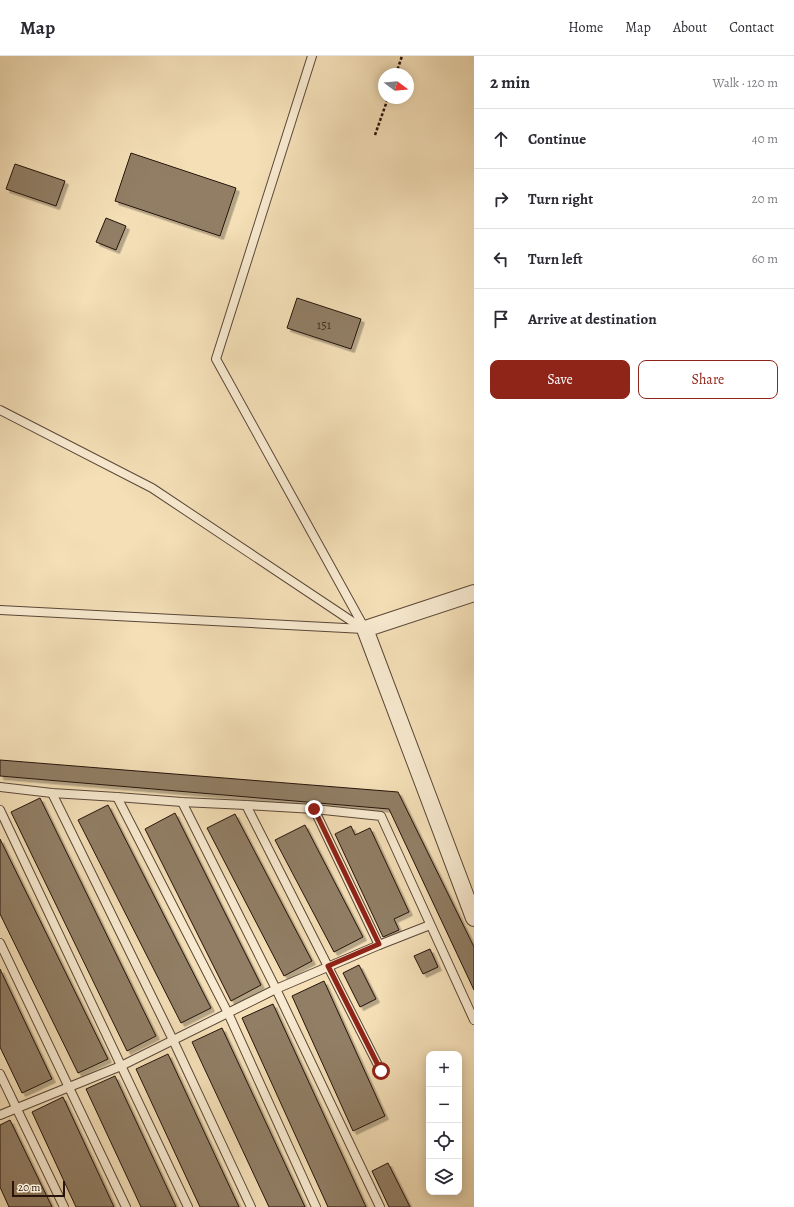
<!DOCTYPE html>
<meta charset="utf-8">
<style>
:root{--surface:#fff;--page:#f2f2f3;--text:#2b2b33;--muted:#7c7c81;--line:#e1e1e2;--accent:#8f2418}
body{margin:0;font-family:Alegreya,serif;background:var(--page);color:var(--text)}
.controls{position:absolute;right:12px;bottom:12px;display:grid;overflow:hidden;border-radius:8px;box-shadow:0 2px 10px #0003}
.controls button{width:36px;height:36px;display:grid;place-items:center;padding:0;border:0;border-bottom:1px solid var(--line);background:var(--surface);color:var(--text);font:20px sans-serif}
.compass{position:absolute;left:378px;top:12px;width:36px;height:36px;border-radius:50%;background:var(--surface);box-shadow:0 2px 10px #0003;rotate:106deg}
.scale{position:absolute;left:12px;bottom:10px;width:53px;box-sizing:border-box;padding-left:4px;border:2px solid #26140d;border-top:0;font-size:11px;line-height:14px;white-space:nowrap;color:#26140d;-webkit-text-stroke:3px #f8ead0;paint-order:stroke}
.stop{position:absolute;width:12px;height:12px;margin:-9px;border:3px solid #8f2418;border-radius:50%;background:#fff}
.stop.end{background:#8f2418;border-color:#fff;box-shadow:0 1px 4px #0008}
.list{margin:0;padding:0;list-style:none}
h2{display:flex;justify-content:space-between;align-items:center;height:52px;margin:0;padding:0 16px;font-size:17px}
h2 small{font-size:13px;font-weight:400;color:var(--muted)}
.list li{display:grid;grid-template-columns:26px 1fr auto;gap:12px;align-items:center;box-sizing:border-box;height:60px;padding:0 16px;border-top:1px solid var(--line)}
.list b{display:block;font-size:15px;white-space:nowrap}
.list em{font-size:13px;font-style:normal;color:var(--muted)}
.actions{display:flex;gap:8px;padding:12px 16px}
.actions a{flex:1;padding:9px 0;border:1px solid var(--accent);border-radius:8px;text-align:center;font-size:14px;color:var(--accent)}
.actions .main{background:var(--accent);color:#fff}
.icon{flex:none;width:22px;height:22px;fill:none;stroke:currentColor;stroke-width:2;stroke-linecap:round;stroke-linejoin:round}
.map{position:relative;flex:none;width:474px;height:1151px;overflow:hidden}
header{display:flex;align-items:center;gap:24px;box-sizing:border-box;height:56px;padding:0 20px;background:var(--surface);border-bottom:1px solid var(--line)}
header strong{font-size:19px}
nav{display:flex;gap:22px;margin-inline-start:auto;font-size:14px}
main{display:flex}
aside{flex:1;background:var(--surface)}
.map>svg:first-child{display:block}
</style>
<header>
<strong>Map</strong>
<nav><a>Home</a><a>Map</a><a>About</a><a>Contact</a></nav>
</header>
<main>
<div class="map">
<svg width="474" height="1151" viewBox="0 0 474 1151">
<defs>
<filter id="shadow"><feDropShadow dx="3.5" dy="3.5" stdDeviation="0" flood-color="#0004"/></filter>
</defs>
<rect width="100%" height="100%" fill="#f4dfb7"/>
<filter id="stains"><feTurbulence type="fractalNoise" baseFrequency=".005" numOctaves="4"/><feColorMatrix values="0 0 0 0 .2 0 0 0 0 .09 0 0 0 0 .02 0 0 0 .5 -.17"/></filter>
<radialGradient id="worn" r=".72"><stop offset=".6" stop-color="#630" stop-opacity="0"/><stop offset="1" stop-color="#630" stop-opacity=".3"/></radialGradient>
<g fill="#917e65" stroke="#26140d" filter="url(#shadow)">
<path d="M131 97 236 132 220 180 115 145Z"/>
<path d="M15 108 65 125 56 150 6 133Z"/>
<path d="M106 162 126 170 116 194 96 186Z"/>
<path d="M297 242 361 263 351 293 287 272Z"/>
<path d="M0 704 398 736 474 891V934L389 753 0 720Z"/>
<path d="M40 742 156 980 127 995 11 756Z"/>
<path d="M108 749 211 952 181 967 78 764Z"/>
<path d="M175 757 261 929 231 945 145 773Z"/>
<path d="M235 758 312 905 284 920 207 772Z"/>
<path d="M305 769 363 881 334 896 275 784Z"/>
<path d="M351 770 355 779 370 772 409 856 394 863 399 874 383 881 335 778Z"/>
<path d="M0 783 108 1003 78 1017 0 858Z"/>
<path d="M430 893 438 911 423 918 414 900Z"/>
<path d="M359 909 376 943 360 951 343 917Z"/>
<path d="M0 913 52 1023 22 1037 0 991Z"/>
<path d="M324 925 385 1060 353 1075 292 940Z"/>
<path d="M273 948 366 1151H328L242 962Z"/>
<path d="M222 972 305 1151H269L192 986Z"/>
<path d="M168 998 239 1151H200L136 1013Z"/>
<path d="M115 1020 176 1151H141L86 1033Z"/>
<path d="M63 1041 114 1151H76L32 1056Z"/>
<path d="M10 1064 52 1151H9L0 1131V1069Z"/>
<path d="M388 1107 410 1151H389L372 1115Z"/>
</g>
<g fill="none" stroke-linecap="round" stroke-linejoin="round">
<defs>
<g id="service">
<path d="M312 0 216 303 365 573"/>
<path d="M0 354 152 432 362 572"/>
<path d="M0 554 364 573"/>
<path d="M0 731 52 737 117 741 182 746 246 749 314 753 381 760 474 964"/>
<path d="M52 737 173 984 251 1151"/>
<path d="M117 741 228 957 316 1151"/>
<path d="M182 746 276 933 380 1151"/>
<path d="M246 749 381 1015"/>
<path d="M314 753 379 889"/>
<path d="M0 754 188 1151"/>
<path d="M0 887 126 1151"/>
<path d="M0 1018 64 1151"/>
<path d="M0 1059 121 1010 276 933 379 889 430 869"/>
</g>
<path id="minor" d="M474 537 365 573 474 862"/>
</defs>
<use href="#service" stroke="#5a4738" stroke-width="10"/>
<use href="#minor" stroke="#5a4738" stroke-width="18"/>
<g stroke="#26140d" stroke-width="2.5" stroke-dasharray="3 2" stroke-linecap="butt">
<path d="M396 18 402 0"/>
<path d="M375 79 388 42"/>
</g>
<use href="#service" stroke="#f8ead0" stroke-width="8"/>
<use href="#minor" stroke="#f8ead0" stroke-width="16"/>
</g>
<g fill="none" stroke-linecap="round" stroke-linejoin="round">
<path stroke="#8f2418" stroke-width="5" d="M314 753 379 888 328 910 381 1015"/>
</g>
<g text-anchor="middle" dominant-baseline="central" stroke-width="4" stroke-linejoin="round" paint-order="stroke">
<g font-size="13" fill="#412e23">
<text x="324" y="268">151</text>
</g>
</g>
<rect width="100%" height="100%" filter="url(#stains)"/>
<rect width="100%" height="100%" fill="url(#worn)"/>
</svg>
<div class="controls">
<button>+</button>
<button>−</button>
<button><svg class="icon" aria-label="locate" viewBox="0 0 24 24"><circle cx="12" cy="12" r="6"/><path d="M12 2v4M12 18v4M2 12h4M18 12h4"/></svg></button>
<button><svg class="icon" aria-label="layers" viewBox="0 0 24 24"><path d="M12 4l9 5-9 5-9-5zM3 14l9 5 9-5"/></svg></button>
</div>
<svg class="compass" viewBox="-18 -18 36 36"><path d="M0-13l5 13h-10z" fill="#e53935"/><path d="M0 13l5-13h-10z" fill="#7c7c81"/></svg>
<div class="scale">20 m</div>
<div class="stop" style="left:381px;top:1015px"></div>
<div class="stop end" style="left:314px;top:753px"></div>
</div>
<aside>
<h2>2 min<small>Walk · 120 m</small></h2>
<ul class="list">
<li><svg class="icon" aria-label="ahead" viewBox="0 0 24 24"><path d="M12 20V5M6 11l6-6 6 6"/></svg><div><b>Continue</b></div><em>40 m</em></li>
<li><svg class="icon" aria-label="right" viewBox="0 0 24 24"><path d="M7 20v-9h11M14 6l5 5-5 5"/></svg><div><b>Turn right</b></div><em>20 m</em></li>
<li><svg class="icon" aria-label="left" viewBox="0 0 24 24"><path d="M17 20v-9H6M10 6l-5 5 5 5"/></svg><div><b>Turn left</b></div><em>60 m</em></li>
<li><svg class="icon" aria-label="arrive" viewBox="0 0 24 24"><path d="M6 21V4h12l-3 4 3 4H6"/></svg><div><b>Arrive at destination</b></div></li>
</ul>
<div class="actions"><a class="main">Save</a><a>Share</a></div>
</aside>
</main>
